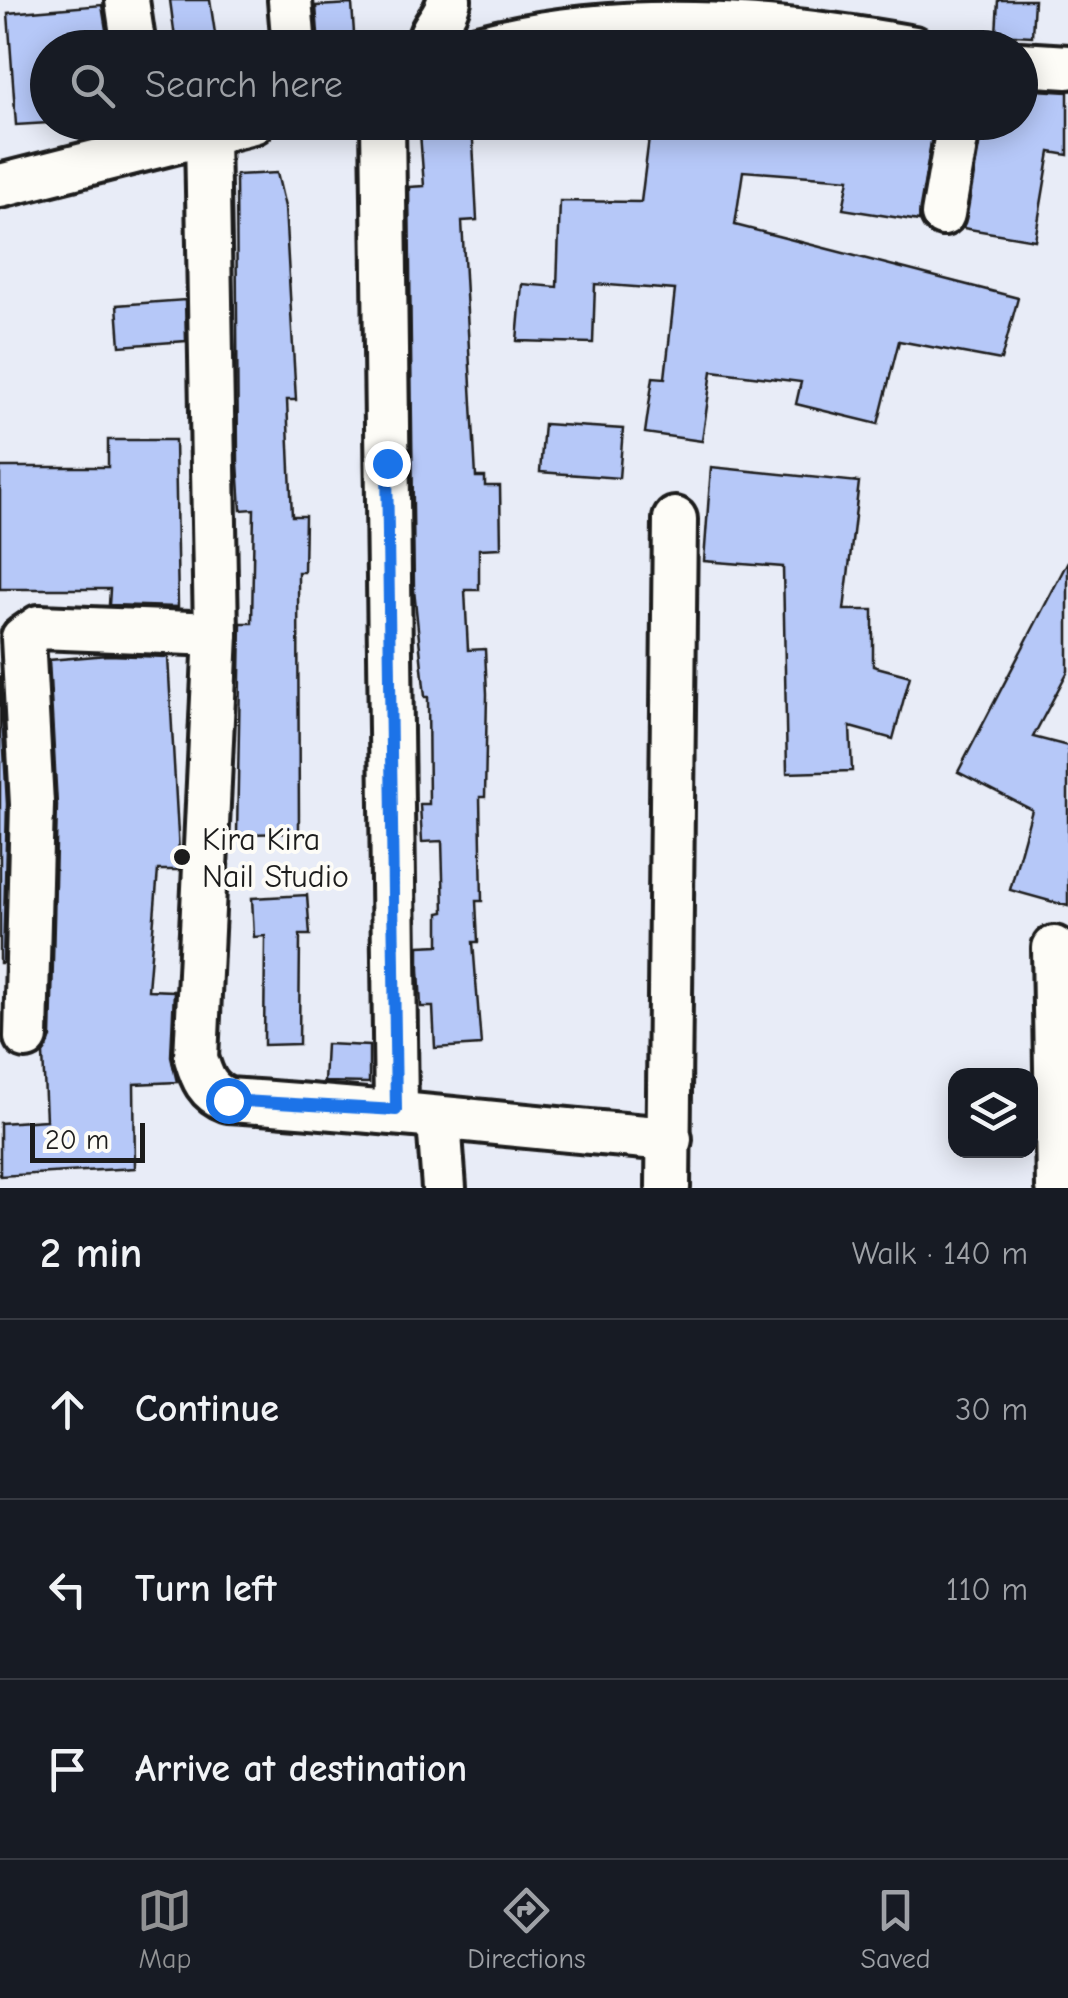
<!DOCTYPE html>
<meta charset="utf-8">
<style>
:root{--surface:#171b24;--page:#20242c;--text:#f1f3f6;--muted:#9ea1a6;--line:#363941;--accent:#919294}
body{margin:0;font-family:"Comic Neue",sans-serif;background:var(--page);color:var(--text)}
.controls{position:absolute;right:30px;bottom:30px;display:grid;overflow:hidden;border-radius:20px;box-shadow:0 5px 25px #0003}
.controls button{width:90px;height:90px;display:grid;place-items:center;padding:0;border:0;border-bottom:2px solid var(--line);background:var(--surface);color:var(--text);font:50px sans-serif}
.scale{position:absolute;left:30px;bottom:25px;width:115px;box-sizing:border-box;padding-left:10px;border:5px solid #1c1c1c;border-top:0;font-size:28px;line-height:35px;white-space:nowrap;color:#1c1c1c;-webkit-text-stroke:8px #fdfcf7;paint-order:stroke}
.stop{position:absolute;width:30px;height:30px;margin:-22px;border:8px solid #1a73e8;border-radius:50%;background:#fff}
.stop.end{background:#1a73e8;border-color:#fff;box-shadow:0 2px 10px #0008}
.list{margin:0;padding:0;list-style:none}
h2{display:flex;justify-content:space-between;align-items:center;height:130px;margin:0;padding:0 40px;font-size:42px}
h2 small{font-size:32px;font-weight:400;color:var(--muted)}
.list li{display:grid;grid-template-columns:65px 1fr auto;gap:30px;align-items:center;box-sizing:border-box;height:180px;padding:0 40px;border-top:2px solid var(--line)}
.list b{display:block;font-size:38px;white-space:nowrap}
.list em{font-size:32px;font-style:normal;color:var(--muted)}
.icon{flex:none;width:55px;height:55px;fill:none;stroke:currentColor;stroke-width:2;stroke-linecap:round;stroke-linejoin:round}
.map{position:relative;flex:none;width:1068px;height:1188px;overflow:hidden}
.search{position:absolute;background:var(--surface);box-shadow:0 5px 25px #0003;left:30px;right:30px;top:30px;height:110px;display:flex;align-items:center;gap:25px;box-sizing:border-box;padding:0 35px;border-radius:55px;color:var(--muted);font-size:38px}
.sheet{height:670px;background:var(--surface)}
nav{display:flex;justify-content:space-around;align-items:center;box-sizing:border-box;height:140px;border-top:2px solid var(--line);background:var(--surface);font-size:28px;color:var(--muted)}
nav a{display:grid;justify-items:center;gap:5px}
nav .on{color:var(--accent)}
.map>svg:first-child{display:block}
</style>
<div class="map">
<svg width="1068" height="1188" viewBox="0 0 1068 1188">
<rect width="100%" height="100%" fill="#e8ecf7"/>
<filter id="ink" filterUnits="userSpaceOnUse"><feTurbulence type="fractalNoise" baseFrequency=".01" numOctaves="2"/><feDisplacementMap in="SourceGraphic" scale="20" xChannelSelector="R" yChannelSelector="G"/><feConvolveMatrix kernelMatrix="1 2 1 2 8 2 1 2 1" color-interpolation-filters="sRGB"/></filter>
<g filter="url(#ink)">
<g fill="#b6c8f8" stroke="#1c1c1c" stroke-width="2.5">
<path d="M170 0H210L216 40 176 46Z"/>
<path d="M998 0H1034L1032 36 996 34Z"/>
<path d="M352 4 355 48H319L316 6Z"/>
<path d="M102 5 109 48H48V123L16 125 8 13Z"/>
<path d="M1020 89 1068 92V155L1050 152 1035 240 963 228 983 122H1020Z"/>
<path d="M433 122H472L477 220 462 221 476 477H485V486H500L501 548 479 549V590H465L468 650 485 649 487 694 485 797H480L482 901H476L478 942H473L481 1045 435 1048 433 1007H421L419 969V946L439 945V913L444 912 442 841 422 842 420 804H429L428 697H425L414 590 409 187 424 186 420 133 434 132Z"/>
<path d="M651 122H934L919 221 843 209 849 179 743 171 735 225 1018 298 1001 360 899 341 878 424 796 404 801 382 712 371 702 441 645 433 653 377 665 378 675 290 595 284 593 343 517 341 522 284 557 287 560 201 641 202Z"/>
<path d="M277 173 285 207 296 400H287L292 516H305L304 572H298L299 833 237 834 241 623H252L254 509 241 510 238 463 236 175Z"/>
<path d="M185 300 186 341 120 346 117 305Z"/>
<path d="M544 424 623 429 619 478 540 472Z"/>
<path d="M108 440H175L178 607 109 605 110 589H0V467H108Z"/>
<path d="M711 467 859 482 844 610H873V666L910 676 893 739 850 727 852 771 787 773 783 567 704 561Z"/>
<path d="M1068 561V671L1033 737 1068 746V906L1010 890 1032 810 958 772Z"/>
<path d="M108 655 168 657 180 870H158L148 990 174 991 171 1057 177 1082 134 1084 135 1168 0 1176V1123L46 1120 43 1054 51 1038 57 805 49 660Z"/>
<path d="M0 676 7 804 3 963H0Z"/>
<path d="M307 895 310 935H300L299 1044 264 1045 265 936 254 937 252 898Z"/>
<path d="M326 1044 369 1046V1083L324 1082Z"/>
</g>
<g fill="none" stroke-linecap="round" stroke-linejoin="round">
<defs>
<g id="minor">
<path d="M127 0 134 48"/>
<path d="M290 0 294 48"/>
<path d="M428 48C429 27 445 20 449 0"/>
<path d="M474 48C616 10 771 22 914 48"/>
<path d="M1020 64 1068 67"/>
<path d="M383 122 396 1110"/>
<path d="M207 135 216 634 196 1058C202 1078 207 1092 228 1100 376 1109 521 1127 670 1139"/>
<path d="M0 186 253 122"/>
<path d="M943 214 959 122"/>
<path d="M1054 948 1058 1188"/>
<path d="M26 1037 32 804 23 638 39 627 216 634"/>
<path d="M439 1121 444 1188"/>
<path d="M668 1188 675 519"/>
</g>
</defs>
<use href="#minor" stroke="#1c1c1c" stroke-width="50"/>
<use href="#minor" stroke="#fdfcf7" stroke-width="42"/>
</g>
</g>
<g fill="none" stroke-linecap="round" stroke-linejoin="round" filter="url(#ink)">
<path stroke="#1a73e8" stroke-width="12" d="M228 1100 396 1110 387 463"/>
</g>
<circle fill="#1c1c1c" stroke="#fdfcf7" stroke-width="4" cx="182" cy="857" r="10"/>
<g text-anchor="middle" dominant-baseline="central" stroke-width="8" stroke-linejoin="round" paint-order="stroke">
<g font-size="32" fill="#1c1c1c" stroke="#fdfcf7" text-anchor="start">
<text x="202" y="839">Kira Kira<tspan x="202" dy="37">Nail Studio</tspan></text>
</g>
</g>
</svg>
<div class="controls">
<button><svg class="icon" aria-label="layers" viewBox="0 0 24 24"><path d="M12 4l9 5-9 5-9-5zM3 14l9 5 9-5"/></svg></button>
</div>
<div class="scale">20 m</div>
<div class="stop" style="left:228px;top:1100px"></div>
<div class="stop end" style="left:387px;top:463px"></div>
<div class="search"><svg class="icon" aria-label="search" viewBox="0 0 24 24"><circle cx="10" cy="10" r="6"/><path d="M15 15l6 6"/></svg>Search here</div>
</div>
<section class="sheet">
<h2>2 min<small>Walk · 140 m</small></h2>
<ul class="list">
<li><svg class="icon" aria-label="ahead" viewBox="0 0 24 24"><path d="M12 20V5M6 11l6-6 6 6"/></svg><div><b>Continue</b></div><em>30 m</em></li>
<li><svg class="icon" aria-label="left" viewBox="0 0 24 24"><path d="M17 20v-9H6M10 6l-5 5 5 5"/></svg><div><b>Turn left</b></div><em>110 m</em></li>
<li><svg class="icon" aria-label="arrive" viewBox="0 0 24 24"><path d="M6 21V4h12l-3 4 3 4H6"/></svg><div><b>Arrive at destination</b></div></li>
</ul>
</section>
<nav>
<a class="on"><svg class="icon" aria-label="map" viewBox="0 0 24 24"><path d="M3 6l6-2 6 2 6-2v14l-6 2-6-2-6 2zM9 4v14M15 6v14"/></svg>Map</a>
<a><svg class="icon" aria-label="directions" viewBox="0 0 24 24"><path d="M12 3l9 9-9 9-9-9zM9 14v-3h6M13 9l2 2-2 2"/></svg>Directions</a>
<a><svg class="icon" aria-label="saved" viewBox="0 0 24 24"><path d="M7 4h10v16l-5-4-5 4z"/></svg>Saved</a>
</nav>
